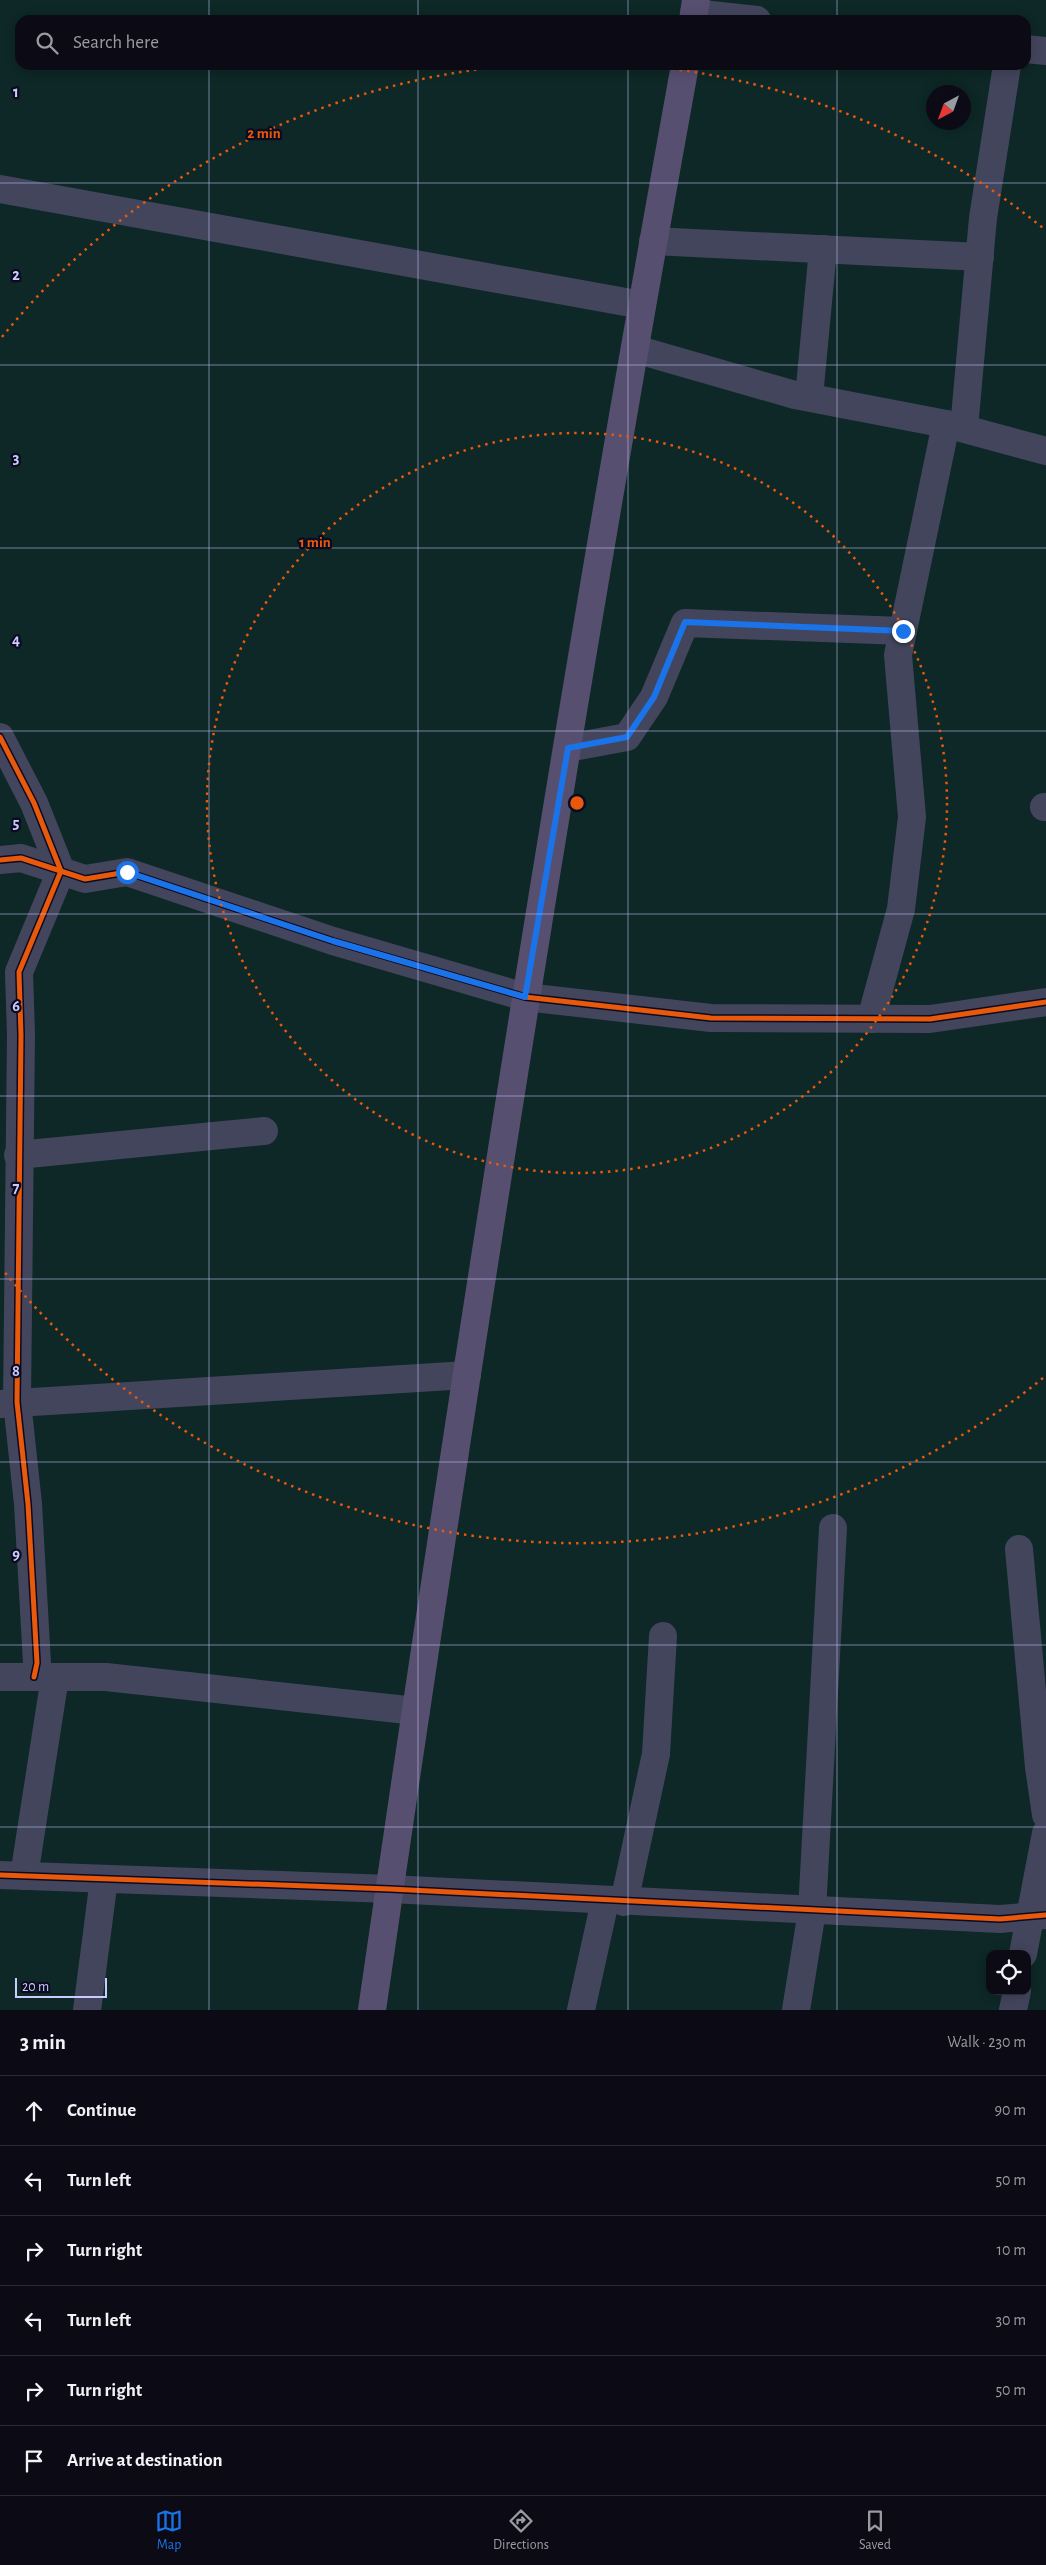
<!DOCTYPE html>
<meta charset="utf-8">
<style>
:root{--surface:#0c0b15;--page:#15141e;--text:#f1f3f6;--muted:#9a9ba0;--line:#2c2b34;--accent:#1a73e8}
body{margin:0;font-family:"Alegreya Sans",sans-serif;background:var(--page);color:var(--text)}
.controls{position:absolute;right:15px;bottom:15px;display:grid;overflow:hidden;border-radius:10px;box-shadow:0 2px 12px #0003}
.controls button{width:45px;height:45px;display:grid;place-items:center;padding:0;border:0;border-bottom:1px solid var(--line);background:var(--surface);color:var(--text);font:25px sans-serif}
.compass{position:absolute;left:926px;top:85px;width:45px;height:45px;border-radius:50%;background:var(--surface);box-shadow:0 2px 12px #0003;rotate:221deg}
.scale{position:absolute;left:15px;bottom:12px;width:92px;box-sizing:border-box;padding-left:5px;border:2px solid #cacbff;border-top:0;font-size:14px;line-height:18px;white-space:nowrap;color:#cacbff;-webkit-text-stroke:4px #0c0a21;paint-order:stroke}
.stop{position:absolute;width:15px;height:15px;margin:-11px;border:4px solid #1a73e8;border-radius:50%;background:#fff}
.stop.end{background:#1a73e8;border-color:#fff;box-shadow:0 1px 5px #0008}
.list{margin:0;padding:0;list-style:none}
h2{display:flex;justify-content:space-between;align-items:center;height:65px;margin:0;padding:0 20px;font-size:21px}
h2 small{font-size:16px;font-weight:400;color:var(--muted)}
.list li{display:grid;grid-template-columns:32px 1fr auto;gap:15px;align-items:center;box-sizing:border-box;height:70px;padding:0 20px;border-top:1px solid var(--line)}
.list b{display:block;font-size:19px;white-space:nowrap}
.list em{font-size:16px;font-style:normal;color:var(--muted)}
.icon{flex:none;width:28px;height:28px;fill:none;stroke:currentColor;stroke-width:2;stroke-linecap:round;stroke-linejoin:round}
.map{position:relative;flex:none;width:1046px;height:2010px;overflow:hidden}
.search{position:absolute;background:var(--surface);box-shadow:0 2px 12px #0003;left:15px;right:15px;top:15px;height:55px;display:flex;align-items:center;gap:12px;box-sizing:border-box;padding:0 18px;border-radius:15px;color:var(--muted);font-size:19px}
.sheet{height:485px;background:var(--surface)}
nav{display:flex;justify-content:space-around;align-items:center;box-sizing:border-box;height:70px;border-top:1px solid var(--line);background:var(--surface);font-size:14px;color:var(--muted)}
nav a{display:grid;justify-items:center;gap:2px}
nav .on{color:var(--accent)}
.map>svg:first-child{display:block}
</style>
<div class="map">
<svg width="1046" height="2010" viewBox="0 0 1046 2010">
<rect width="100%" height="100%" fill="#100f1c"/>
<path fill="#0d2826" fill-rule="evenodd" d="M0 0H1046V2010H0ZM20 20H1026V65H20ZM934 92H964V122H934ZM990 1954H1027V1991H990Z"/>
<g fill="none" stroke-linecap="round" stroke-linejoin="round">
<g stroke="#43455d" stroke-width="28">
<path d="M694 13 757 20"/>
<path d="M1026 49 1046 51"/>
<path d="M0 189 642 305"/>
<path d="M653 241 980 257"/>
<path d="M635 349 795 395 946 424 1046 451"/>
<path d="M809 397 823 249"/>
<path d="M964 428 983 218 1007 65"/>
<path d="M0 737 34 803 61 871 19 972 21 1035 17 1402 28 1504 37 1663 34 1677"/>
<path d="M568 748 627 737 654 697 685 623 903 631"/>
<path d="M1044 807H1046"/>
<path d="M0 860 21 858 85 879 127 872 333 941 525 997 711 1018 930 1019 1046 1002"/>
<path d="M871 1019 901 909 912 817 898 655 946 424"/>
<path d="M18 1155 264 1131"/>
<path d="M0 1404 467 1375"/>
<path d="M1019 1549 1039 1767 1046 1815"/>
<path d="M0 1677H106L416 1711"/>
<path d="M0 1875 390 1889 1000 1919 1046 1915"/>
<path d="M24 1876 55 1677"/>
<path d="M624 1902 656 1754 663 1636"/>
<path d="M1023 1954 1046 1833"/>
<path d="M87 2010 104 1879"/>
<path d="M581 2010 605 1901"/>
<path d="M796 2010 812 1911 833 1528"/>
<path d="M1013 2010 1017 1991"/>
</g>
<g stroke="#574f70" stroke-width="28">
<path d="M693 20 696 0"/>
<path d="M372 2010C466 1360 568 711 685 65"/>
</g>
<defs>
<g id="cycleway">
<path d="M0 737 34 803 61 871 19 972 21 1035 17 1402 28 1504 37 1663 34 1677"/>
<path d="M0 860 21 858 85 879 127 872 333 941 525 997 711 1018 930 1019 1046 1002"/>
<path d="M0 1875 390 1889 1000 1919 1046 1915"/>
</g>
</defs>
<use href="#cycleway" stroke="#0c0a21" stroke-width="8"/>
<use href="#cycleway" stroke="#e8590c" stroke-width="5"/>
</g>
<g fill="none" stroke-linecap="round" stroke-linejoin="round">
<path stroke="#1a73e8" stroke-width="6" d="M127 872 333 941 525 997 568 748 627 737 654 697 685 622 903 631"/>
</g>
<path fill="none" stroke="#cacbff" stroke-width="1" stroke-opacity="0.55" d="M209 0V20M418 0V20M628 0V20M837 0V20M209 65V2010M418 65V2010M628 65V2010M837 65V2010M0 183H1046M0 365H1046M0 548H1046M0 731H1046M0 914H1046M0 1096H1046M0 1279H1046M0 1462H1046M0 1645H1046M0 1827H1046"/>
<g fill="none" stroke="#e8590c" stroke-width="2.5" stroke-dasharray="2.5 5">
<circle cx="577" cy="803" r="370"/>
<path d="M1043 1378A740 740 0 0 1 2 1269M2 337A740 740 0 0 1 519 65M635 65A740 740 0 0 1 1043 228"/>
</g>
<g font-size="16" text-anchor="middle" font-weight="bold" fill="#cacbff" stroke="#0c0a21" stroke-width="4.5" stroke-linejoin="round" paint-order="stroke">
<text x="16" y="97">1</text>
<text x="16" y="280">2</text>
<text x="16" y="463">3</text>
<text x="16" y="645">4</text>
<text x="16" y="828">5</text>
<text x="16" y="1011">6</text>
<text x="16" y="1193">7</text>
<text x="16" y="1376">8</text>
<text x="16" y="1559">9</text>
</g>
<circle cx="577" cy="803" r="8" fill="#e8590c" stroke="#0c0a21" stroke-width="2.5"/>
<g font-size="15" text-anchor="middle" font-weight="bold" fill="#e8590c" stroke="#0c0a21" stroke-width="4.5" stroke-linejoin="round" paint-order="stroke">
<text x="264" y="138">2 min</text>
<text x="315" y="547">1 min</text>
</g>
</svg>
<div class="controls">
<button><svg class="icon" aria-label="locate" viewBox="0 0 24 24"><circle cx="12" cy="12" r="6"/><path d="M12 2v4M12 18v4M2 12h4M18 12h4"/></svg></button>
</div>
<svg class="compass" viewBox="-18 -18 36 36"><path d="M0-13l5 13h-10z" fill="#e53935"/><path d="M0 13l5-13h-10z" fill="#9a9ba0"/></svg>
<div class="scale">20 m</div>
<div class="stop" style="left:127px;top:872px"></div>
<div class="stop end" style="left:903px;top:631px"></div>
<div class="search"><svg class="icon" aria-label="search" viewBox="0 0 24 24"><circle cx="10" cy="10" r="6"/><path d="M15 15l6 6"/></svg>Search here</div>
</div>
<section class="sheet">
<h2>3 min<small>Walk · 230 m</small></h2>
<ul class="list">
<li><svg class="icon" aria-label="ahead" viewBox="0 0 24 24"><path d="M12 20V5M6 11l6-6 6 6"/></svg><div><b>Continue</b></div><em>90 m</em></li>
<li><svg class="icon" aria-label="left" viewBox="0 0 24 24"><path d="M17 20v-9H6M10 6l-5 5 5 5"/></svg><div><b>Turn left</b></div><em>50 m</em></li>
<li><svg class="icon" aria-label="right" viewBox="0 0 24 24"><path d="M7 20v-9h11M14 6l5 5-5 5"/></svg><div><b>Turn right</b></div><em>10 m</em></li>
<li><svg class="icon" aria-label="left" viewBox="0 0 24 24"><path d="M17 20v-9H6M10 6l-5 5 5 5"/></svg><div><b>Turn left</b></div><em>30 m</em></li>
<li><svg class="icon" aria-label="right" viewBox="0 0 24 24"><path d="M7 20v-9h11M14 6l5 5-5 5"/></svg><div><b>Turn right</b></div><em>50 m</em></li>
<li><svg class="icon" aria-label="arrive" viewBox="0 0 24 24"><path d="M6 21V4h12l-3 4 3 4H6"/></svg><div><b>Arrive at destination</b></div></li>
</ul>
</section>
<nav>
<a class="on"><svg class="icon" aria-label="map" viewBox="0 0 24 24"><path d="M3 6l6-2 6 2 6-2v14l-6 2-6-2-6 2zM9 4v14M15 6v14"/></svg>Map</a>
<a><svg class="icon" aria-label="directions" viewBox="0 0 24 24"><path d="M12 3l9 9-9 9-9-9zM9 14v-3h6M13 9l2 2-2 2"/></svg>Directions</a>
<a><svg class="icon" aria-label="saved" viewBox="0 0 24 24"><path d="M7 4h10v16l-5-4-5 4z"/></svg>Saved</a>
</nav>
